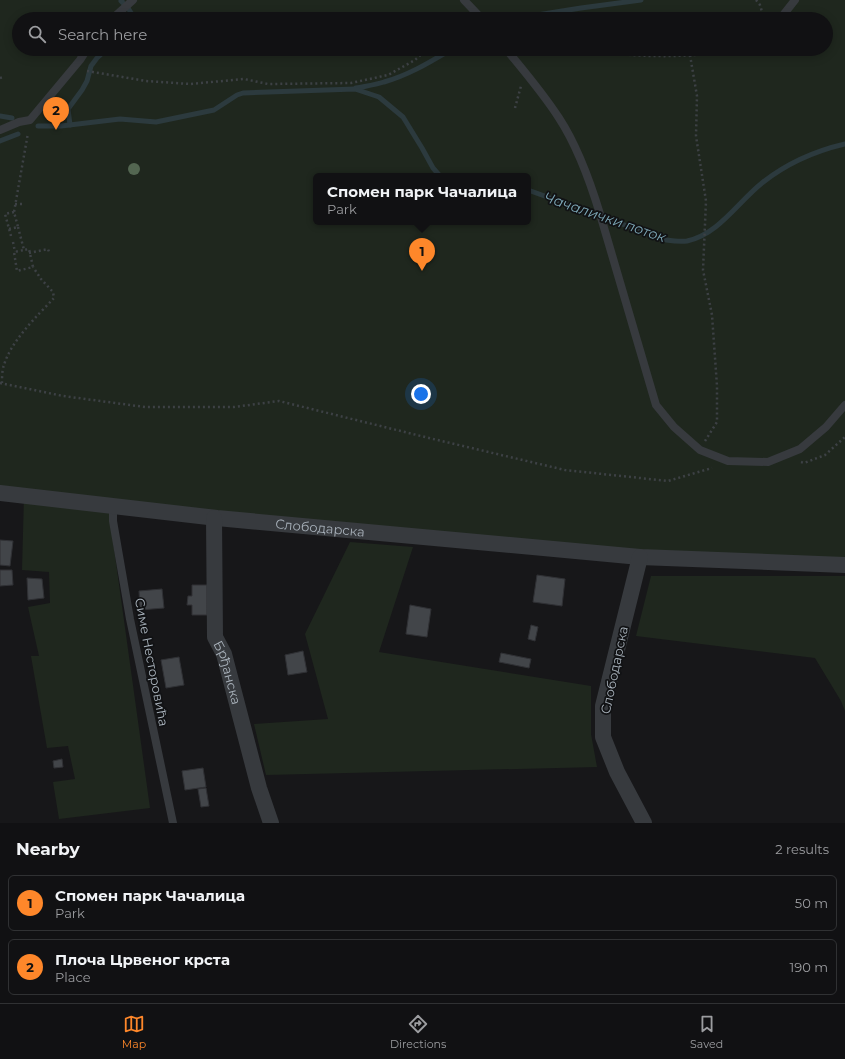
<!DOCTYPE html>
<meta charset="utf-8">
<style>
:root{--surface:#111113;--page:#1a1a1c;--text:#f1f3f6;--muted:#9c9da0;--line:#303133;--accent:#fe872a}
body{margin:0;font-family:Montserrat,sans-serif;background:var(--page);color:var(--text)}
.you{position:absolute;left:421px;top:394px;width:14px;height:14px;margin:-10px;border:3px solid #fff;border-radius:50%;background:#1a73e8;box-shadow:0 0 0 6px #1a73e833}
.badge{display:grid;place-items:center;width:26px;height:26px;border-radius:50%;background:var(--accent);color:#111;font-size:13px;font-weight:700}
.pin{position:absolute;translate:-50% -33px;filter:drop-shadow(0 1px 2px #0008)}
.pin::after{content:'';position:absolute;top:21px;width:14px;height:12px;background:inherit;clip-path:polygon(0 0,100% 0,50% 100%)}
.popup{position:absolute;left:313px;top:173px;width:218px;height:52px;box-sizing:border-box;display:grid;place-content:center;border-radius:6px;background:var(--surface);filter:drop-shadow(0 1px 3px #0005);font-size:13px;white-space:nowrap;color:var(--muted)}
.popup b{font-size:15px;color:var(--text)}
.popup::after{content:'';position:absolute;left:50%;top:100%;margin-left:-8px;border:8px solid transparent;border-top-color:var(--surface)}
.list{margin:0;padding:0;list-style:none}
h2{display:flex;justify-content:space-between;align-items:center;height:52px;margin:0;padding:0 16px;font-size:17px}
h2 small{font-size:13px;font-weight:400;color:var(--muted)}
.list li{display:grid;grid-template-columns:26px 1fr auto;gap:12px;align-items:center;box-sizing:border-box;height:56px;margin:0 8px 8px;padding:0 8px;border:1px solid var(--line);border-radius:6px}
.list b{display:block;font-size:15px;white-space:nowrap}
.list p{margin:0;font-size:13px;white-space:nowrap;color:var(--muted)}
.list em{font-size:13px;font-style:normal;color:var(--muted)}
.icon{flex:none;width:22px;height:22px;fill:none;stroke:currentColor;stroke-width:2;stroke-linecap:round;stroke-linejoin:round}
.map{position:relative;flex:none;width:845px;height:823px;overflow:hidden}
.search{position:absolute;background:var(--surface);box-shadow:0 2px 10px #0003;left:12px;right:12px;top:12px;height:44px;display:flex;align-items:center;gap:10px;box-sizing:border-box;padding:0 14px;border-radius:22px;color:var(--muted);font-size:15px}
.sheet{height:180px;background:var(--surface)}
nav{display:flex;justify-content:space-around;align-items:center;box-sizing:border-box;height:56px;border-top:1px solid var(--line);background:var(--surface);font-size:11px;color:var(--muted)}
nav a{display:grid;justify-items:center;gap:2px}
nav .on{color:var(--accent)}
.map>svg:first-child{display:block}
</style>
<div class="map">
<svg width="845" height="823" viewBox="0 0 845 823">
<rect width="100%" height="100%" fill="#171719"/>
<g fill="#1f271e" fill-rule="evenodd">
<path d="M0 0H845V565L640 557 108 505 150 808 59 819 53 782 75 779 68 746 47 748 31 656H39L28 607 50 603 49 572 22 570 24 496 0 493ZM19 19H826V49H19ZM316 176H528V222H316Z"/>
<path d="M350 542 413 547 379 652 591 686V734L597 767 266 775 254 724 328 719 305 634Z"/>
<path d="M651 576H845V711L841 701 815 658 636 636Z"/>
</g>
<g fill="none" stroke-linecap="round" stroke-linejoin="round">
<g stroke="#2c3a3e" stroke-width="5">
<path d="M122 0 121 1 123 3"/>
<path d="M128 8 135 19"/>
<path d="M512 19 581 8 641 0"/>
<path d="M356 88C366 86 375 85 384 82 409 75 430 62 452 49"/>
<path d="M0 116 12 118"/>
<path d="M70 125 68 109 82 90 87 81 91 66 97 58 107 49"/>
<path d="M38 126H61L120 119 156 122 214 110 237 95 243 93 355 89 379 97 403 117 422 148 433 168 440 176"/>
<path d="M0 141 18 134"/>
<path d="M528 190 666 240C673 241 680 242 687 241 719 234 738 202 762 183 786 164 815 151 845 144"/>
</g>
</g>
<g fill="#424549" stroke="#303135">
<path d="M0 540 13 541 10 566 0 565Z"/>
<path d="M0 570H12L13 585 0 586Z"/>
<path d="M537 575 565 579 562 606 533 602Z"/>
<path d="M27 578 42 579 44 598 28 600Z"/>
<path d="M192 585H207V615H192V605H187L188 596H192Z"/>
<path d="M162 589 164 608 140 610 139 591Z"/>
<path d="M410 605 431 609 427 637 406 634Z"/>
<path d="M531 625 538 627 535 641 528 639Z"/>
<path d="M303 651 307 672 288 675 285 655Z"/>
<path d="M501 653 531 659 529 668 499 662Z"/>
<path d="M179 657 184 685 166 688 161 660Z"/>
<path d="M62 759 63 767 54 768 53 761Z"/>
<path d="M203 768 206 787 185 790 182 771Z"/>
<path d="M206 788 209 806 201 807 198 789Z"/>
</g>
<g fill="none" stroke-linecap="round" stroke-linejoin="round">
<g stroke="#3d4145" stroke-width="2.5" stroke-dasharray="2 3" stroke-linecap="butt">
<path d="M756 0 760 5 764 19"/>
<path d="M584 49C630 58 692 59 739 49"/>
<path d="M690 55 697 96 696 136 706 201 703 270 712 315 717 386V422L705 441"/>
<path d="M87 71 146 81 190 84 244 79 268 84 351 83 388 75 415 60 427 49"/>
<path d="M0 78 3 77"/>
<path d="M515 108 521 86"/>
<path d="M15 204H25"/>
<path d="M18 227 24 250 14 252 17 271 33 267 29 249 24 250"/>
<path d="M9 229 18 227 14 212 28 133"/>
<path d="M11 236 5 214 14 212"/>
<path d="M13 242 15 252"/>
<path d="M29 253 48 249 49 252"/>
<path d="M0 383 63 396 145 407H234L279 401 429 438 565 470 668 481 712 468"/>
<path d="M2 383C2 378 2 370 4 365 11 341 37 316 54 298L53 292 41 279 33 267"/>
<path d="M801 462 804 463 825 455 845 437"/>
</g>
<g stroke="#373a3e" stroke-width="8">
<path d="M464 0 482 19"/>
<path d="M112 19 133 0"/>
<path d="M780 19 795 0"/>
<path d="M506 49C524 71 543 93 559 118 578 147 590 181 600 214L656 405 674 427 700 450 728 461 768 462 800 449 826 427 845 405"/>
<path d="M0 130 19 122 30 120 80 60 87 49"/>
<path d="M113 505V521L130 619 173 823"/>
</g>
<g stroke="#373a3e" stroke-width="16">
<path id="s1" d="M0 493 217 518 640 557 845 565"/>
<path id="s2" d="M214 518 215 637 224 654 259 788 271 823"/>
<path d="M640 557 603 706V737L617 772 644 823"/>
</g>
</g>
<circle fill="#536651" cx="134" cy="169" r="6"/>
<g text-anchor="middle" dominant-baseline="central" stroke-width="3.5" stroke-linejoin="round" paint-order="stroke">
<g font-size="13" fill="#a8b1ba" stroke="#111214">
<text stroke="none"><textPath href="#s1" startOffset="322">Слободарска</textPath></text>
<text transform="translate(152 662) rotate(79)">Симе Несторовића</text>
<text transform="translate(614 670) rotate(-78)">Слободарска</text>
<text stroke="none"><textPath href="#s2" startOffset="157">Брђанска</textPath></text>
</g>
<g font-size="14" font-style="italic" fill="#7da8b7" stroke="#111214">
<text transform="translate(605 217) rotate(19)">Чачалички поток</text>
</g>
</g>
</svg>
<div class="you"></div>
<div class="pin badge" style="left:422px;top:271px">1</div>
<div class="popup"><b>Спомен парк Чачалица</b>Park</div>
<div class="pin badge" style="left:56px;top:130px">2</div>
<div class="search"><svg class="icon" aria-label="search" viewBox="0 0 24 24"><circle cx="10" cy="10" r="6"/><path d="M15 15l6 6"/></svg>Search here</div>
</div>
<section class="sheet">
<h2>Nearby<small>2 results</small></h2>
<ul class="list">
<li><span class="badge">1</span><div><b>Спомен парк Чачалица</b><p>Park</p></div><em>50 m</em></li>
<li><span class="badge">2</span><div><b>Плоча Црвеног крста</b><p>Place</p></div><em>190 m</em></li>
</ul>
</section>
<nav>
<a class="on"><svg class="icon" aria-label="map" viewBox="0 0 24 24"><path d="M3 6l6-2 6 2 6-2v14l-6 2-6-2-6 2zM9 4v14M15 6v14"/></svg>Map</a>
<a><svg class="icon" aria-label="directions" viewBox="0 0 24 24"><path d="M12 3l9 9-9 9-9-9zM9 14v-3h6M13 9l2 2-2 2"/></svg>Directions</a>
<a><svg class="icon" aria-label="saved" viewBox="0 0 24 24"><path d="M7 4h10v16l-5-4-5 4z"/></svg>Saved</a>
</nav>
